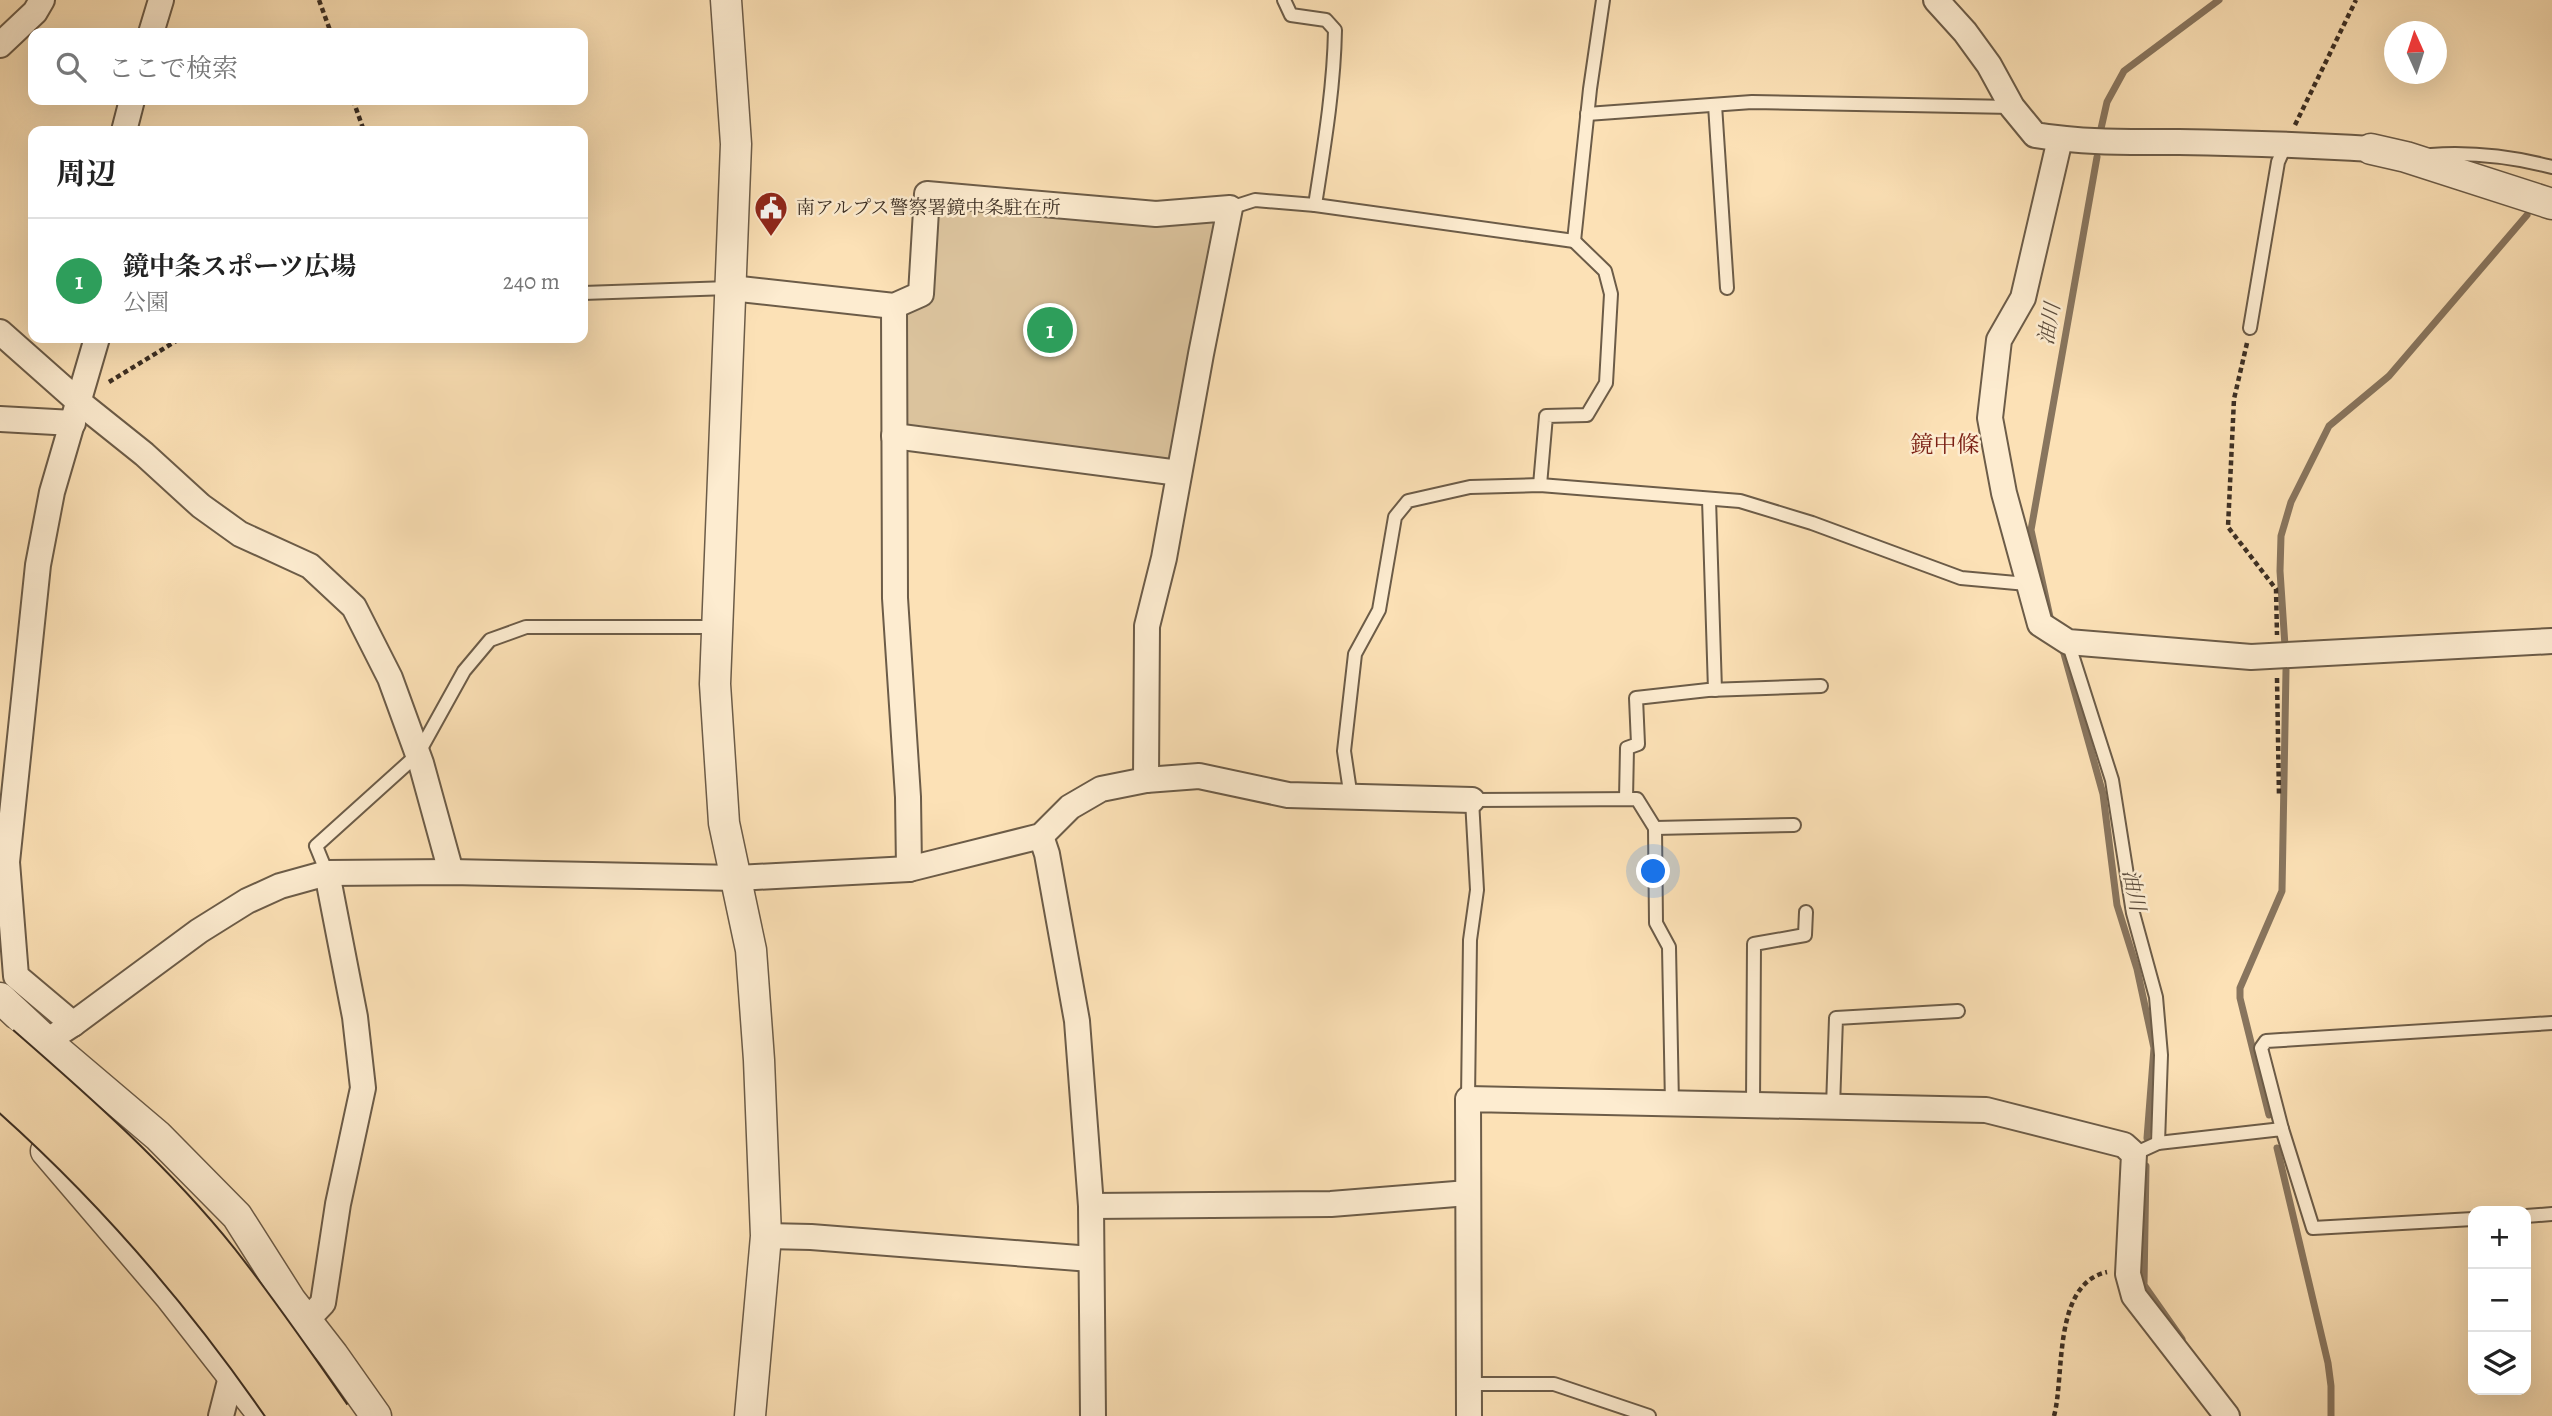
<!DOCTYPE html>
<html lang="ja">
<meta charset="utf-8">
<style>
:root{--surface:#fff;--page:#f6f6f6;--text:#222;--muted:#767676;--line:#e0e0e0;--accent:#db2777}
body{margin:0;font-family:Alegreya,"Noto Serif JP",serif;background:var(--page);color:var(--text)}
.controls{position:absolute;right:21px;bottom:21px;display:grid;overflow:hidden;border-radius:14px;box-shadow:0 7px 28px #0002}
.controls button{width:63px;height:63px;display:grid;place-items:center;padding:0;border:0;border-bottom:2px solid var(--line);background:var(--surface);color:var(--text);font:35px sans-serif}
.compass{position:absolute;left:2384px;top:21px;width:63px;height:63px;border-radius:50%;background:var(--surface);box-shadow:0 7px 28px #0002;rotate:357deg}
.you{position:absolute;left:1654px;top:872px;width:24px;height:24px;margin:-18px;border:5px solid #fff;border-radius:50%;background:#1a73e8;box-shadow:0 0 0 10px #1a73e833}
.badge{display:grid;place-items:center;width:46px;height:46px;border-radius:50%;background:var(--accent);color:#fff;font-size:23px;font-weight:700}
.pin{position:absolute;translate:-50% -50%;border:4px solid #fff;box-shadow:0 2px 7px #0006}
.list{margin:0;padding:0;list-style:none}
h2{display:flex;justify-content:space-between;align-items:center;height:91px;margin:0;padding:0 28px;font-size:30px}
h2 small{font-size:23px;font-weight:400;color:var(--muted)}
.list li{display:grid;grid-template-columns:46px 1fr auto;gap:21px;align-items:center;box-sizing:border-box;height:126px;padding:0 28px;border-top:2px solid var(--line)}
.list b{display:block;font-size:26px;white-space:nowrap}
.list p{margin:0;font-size:23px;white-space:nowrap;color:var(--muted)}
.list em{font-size:23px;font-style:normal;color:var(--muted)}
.icon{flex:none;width:38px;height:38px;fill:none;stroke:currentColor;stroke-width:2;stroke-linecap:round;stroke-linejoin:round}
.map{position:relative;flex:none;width:2552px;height:1416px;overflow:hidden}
.search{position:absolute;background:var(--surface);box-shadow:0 7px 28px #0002;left:28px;top:28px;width:560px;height:77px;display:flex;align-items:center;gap:18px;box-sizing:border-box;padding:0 24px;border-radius:14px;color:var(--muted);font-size:26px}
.panel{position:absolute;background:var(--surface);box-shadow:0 7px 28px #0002;left:28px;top:126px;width:560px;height:217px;border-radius:14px}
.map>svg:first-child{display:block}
</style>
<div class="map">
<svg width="2552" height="1416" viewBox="0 0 2552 1416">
<rect width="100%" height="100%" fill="#fce1b6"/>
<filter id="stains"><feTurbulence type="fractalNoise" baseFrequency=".00286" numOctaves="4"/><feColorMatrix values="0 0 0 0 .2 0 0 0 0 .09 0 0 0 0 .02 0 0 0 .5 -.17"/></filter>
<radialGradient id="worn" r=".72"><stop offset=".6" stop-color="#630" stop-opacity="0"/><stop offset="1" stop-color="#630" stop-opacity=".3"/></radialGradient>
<path fill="#dbc39d" stroke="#8c7960" stroke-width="2" d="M927 194 1228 221 1179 473 894 436V306L921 294Z"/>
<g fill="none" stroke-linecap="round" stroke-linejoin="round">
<g stroke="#88755e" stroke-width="7">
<path d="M2100 133 2107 102 2124 71 2219 0"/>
<path d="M2050 617 2031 530 2097 157"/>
<path d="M2285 646 2280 571 2281 536 2291 502 2329 426 2389 376 2527 215"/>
<path d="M2063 650 2103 794 2117 905 2137 969 2154 1048 2147 1138"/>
<path d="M2269 1115 2240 998V988L2282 891 2286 670"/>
<path d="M2277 1148 2328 1363 2331 1386V1416"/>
<path d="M2146 1166 2144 1285 2182 1339"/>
</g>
<defs>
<g id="service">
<path d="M1284 0 1291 15 1326 20 1335 30C1334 88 1324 147 1315 205"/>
<path d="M1715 105 1727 288"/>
<path d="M1587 114 1752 102 2012 107"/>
<path d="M2431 155C2471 152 2513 157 2552 167"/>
<path d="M1230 208 1255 200 1315 205 1574 241 1590 89 1603 0"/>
<path d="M583 293 729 288"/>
<path d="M2250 328 2278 162 2286 144"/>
<path d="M1540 485 1546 416 1587 415 1606 383 1611 294 1605 271 1574 241"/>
<path d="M1709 499 1715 690"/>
<path d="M2068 642 2112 780 2133 913 2156 997 2161 1055 2158 1143"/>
<path d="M1351 798 1344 751 1355 654 1379 610 1395 517 1408 501 1470 487 1540 485 1740 501 1812 523 1961 578 2027 584"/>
<path d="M1626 799 1627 748 1638 744 1636 698 1708 690 1821 686"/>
<path d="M1655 828 1794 825"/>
<path d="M327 873 316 846 418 754 464 671 490 640 526 627H716"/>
<path d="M1468 1099 1470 940 1477 890 1472 800 1637 799 1655 828 1656 923 1669 947 1672 1104"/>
<path d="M1753 1105 1754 944 1805 935 1806 912"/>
<path d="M1833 1107 1836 1018 1958 1011"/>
<path d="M2282 1129 2261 1048 2266 1041 2552 1023"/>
<path d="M2134 1154 2158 1143 2282 1129 2313 1228 2473 1219"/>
<path d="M2526 1216 2552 1214"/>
<path d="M1470 1384H1554L1649 1416"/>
</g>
<g id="minor">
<path d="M1936 0 1965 32 1989 65 2012 107 2035 135C2083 143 2131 142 2179 142 2243 143 2307 145 2371 149"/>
<path d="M151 33 161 0"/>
<path d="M0 45 35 12 42 0"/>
<path d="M124 131 132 100"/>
<path d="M2060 139 2023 298 1999 340 1990 418 2004 493 2040 624 2068 642 2251 657 2552 641"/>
<path d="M731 288 894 306 921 294 927 194 1156 214 1230 208 1201 354 1164 558 1147 626 1146 780"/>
<path d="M894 306 895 598 908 797 909 869"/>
<path d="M0 332 79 402 144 454 201 506 240 534 310 566 354 607 390 678 421 763 451 872"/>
<path d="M0 419 73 423"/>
<path d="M894 436 1179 473"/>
<path d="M1041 836 1047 854 1077 1021 1091 1206 1093 1416"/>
<path d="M73 1024 16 976 7 862 38 565 52 492 97 338"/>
<path d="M33 1050 73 1024 199 931 247 901 280 886 327 873 451 872 737 878 909 869 1041 836 1070 807 1101 789 1146 780 1199 776 1288 795 1472 800"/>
<path d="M1091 1206 1331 1204 1468 1193"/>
<path d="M766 1236 811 1237 1091 1259"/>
<path d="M292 1329 306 1321 323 1303 338 1204 363 1088 355 1017 327 873"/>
<path d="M221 1416 232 1373 240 1365"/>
<path d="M1469 1416 1468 1099 1986 1110 2124 1145 2134 1154 2128 1274 2134 1296 2227 1416"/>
</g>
<g id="tertiary">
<path d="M726 0 736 144 715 684 724 823 751 950 759 1060 766 1236 750 1416"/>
<path d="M2371 149 2406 157 2552 204"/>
<path d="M0 998 46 1041 158 1136 237 1216 291 1301 333 1355 376 1416"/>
<path d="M46 1151 170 1296 264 1416"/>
</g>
</defs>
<use href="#service" stroke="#6c5c48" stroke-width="16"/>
<use href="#minor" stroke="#6c5c48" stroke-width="28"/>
<use href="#tertiary" stroke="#6c5c48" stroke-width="33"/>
<g stroke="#3c2f24" stroke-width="4.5" stroke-dasharray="5 3.5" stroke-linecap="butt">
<path d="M319 0 331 33"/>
<path d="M353 100 364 131"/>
<path d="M2295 125 2356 0"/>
<path d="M2247 343 2234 399 2228 527 2276 589 2277 635"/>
<path d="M109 382 181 338"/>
<path d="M2277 678 2279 796"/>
<path d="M2054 1416C2065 1376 2052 1284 2107 1272"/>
</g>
<use href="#service" stroke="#fdecd0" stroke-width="12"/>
<use href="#minor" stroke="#fdecd0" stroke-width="24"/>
<use href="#tertiary" stroke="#fdecd0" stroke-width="30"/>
<defs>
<g id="motorway-bridge">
<path d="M0 1045C77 1112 155 1181 219 1261 258 1311 295 1364 331 1416"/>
<path d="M0 1087C112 1185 205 1293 289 1416"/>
</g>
</defs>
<use href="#motorway-bridge" stroke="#3c2f24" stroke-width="42" stroke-linecap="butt"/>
<use href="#motorway-bridge" stroke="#fce1b6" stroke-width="38"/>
</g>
<defs>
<symbol id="civic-pin" viewBox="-11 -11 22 30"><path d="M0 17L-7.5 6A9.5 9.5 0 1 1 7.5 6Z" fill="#8f2418" stroke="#fdecd0"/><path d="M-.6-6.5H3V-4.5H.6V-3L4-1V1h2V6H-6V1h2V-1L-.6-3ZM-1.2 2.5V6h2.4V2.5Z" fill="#fff"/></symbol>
</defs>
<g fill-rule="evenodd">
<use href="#civic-pin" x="752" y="189" width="38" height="52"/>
</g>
<g text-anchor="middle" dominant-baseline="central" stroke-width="5" stroke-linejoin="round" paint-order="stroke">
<g font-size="19" fill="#3c2f24" stroke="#fdecd0" text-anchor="start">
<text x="796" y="208">南アルプス警察署鏡中条駐在所</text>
</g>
<g font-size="21" font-style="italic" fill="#5c4c3c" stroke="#fdecd0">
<text transform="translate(2049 324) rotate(-80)">油川</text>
<text transform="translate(2134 890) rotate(79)">油川</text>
</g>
<g font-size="23" fill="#7a1f14" stroke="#fdecd0">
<text x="1945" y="444">鏡中條</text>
</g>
</g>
<rect width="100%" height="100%" filter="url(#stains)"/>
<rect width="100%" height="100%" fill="url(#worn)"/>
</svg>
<div class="controls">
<button>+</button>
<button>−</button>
<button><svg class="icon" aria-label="layers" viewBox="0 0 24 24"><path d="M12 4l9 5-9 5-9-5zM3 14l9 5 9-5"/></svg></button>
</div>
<svg class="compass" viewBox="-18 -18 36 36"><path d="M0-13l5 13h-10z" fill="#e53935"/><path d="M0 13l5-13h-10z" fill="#767676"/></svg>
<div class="you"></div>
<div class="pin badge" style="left:1050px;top:330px;background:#2e9e5b">1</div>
<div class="search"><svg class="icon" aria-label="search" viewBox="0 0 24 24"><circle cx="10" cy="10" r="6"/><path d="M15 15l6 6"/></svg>ここで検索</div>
<section class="panel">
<h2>周辺<small></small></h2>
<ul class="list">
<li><span class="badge" style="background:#2e9e5b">1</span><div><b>鏡中条スポーツ広場</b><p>公園</p></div><em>240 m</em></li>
</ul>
</section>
</div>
